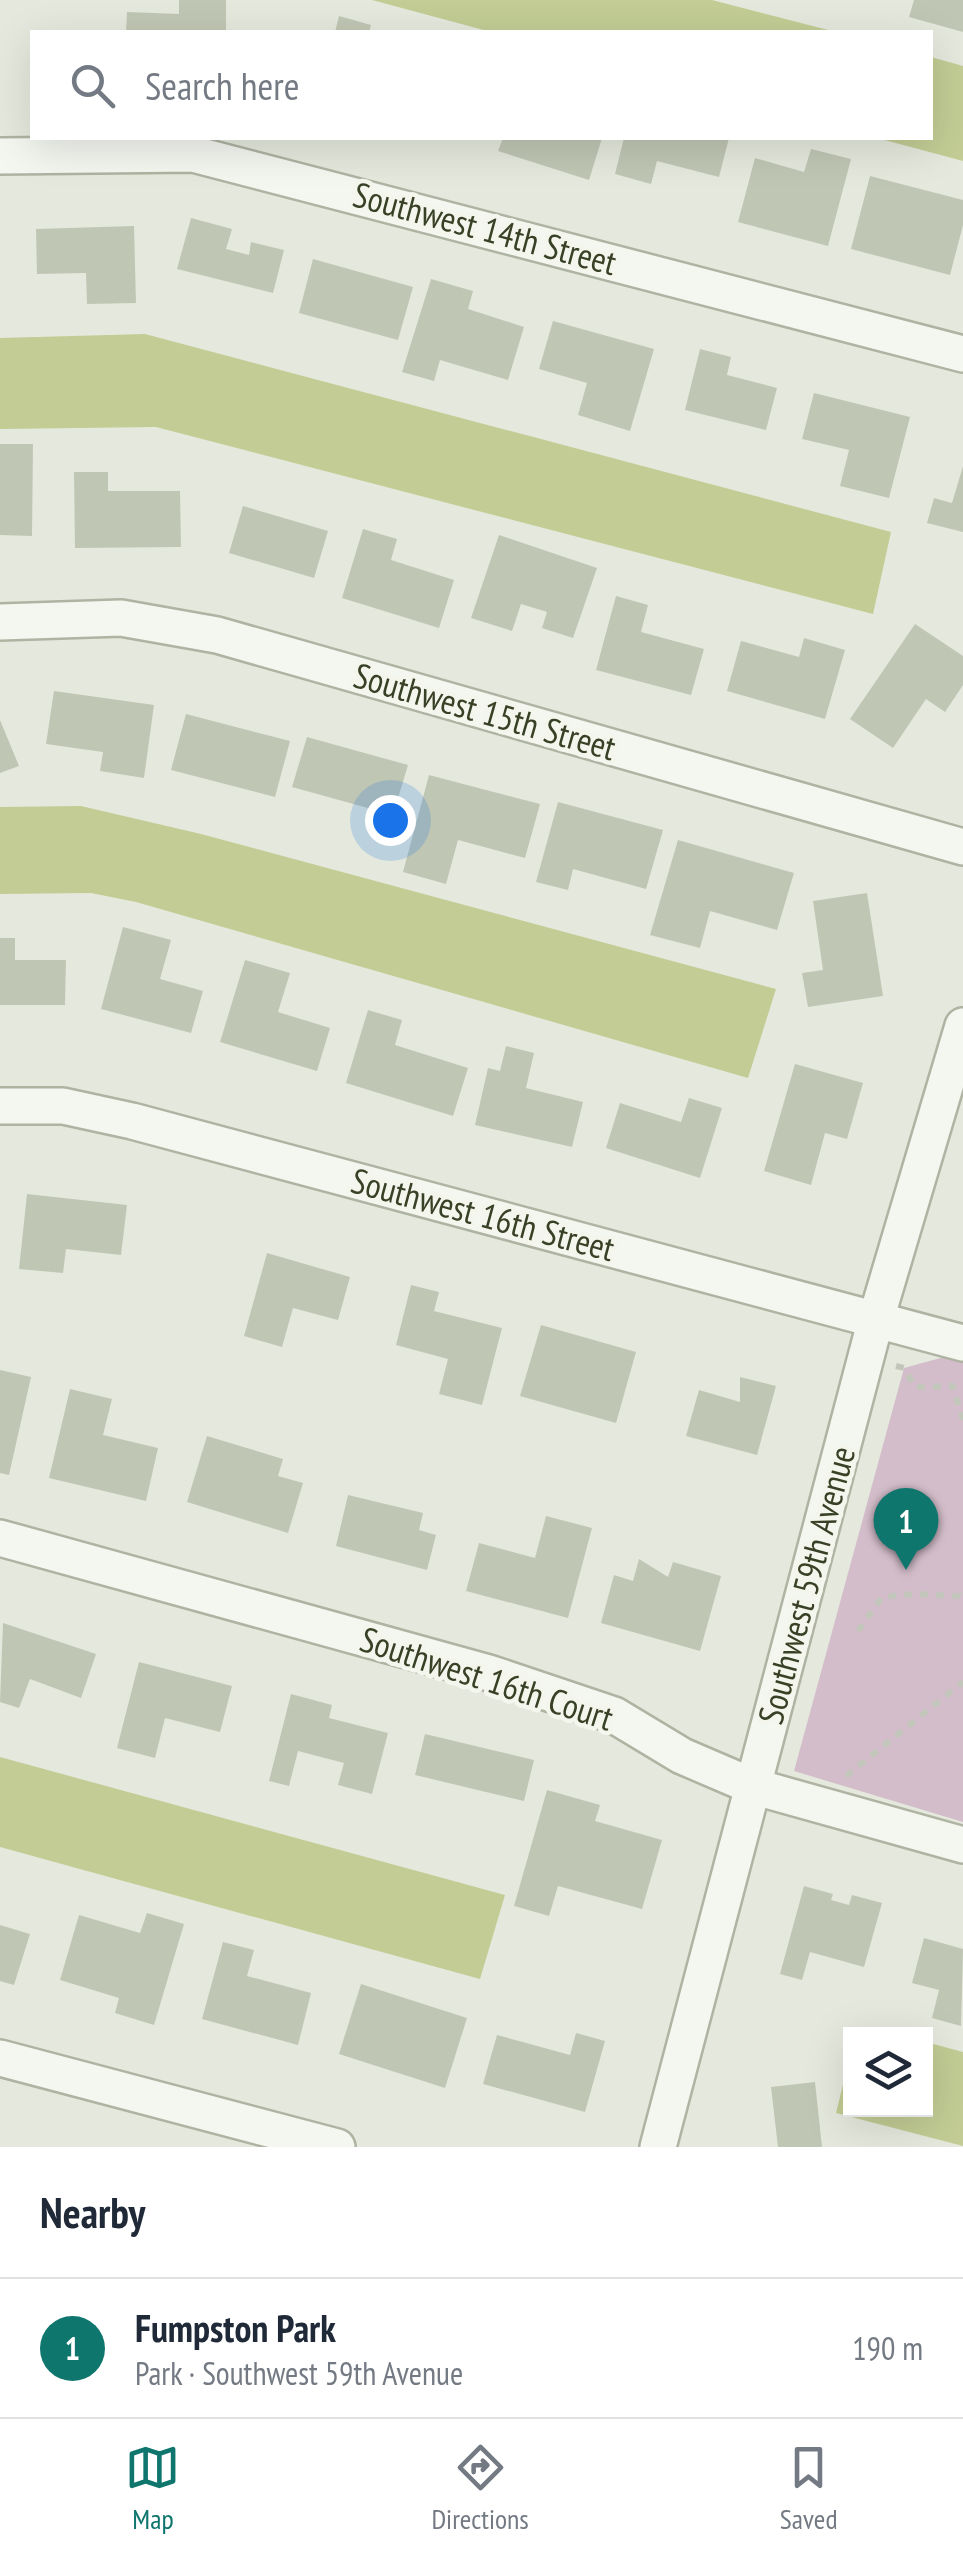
<!DOCTYPE html>
<meta charset="utf-8">
<style>
:root{--surface:#fff;--page:#f2f2f3;--text:#1f2937;--muted:#747a83;--line:#e0e1e3;--accent:#0f766e}
body{margin:0;font-family:"PT Sans Narrow",sans-serif;background:var(--page);color:var(--text)}
.controls{position:absolute;right:30px;bottom:30px;display:grid;overflow:hidden;border-radius:0px;box-shadow:0 10px 40px #0002}
.controls button{width:90px;height:90px;display:grid;place-items:center;padding:0;border:0;border-bottom:2px solid var(--line);background:var(--surface);color:var(--text);font:50px sans-serif}
.you{position:absolute;left:390px;top:820px;width:35px;height:35px;margin:-25px;border:8px solid #fff;border-radius:50%;background:#1a73e8;box-shadow:0 0 0 15px #1a73e833}
.badge{display:grid;place-items:center;width:65px;height:65px;border-radius:50%;background:var(--accent);color:#fff;font-size:32px;font-weight:700}
.pin{position:absolute;translate:-50% -82px;filter:drop-shadow(0 2px 5px #0008)}
.pin::after{content:'';position:absolute;top:52px;width:35px;height:30px;background:inherit;clip-path:polygon(0 0,100% 0,50% 100%)}
.list{margin:0;padding:0;list-style:none}
h2{display:flex;justify-content:space-between;align-items:center;height:130px;margin:0;padding:0 40px;font-size:42px}
h2 small{font-size:32px;font-weight:400;color:var(--muted)}
.list li{display:grid;grid-template-columns:65px 1fr auto;gap:30px;align-items:center;box-sizing:border-box;height:140px;padding:0 40px;border-top:2px solid var(--line)}
.list b{display:block;font-size:38px;white-space:nowrap}
.list p{margin:0;font-size:32px;white-space:nowrap;color:var(--muted)}
.list em{font-size:32px;font-style:normal;color:var(--muted)}
.icon{flex:none;width:55px;height:55px;fill:none;stroke:currentColor;stroke-width:2;stroke-linecap:round;stroke-linejoin:round}
.map{position:relative;flex:none;width:963px;height:2147px;overflow:hidden}
.search{position:absolute;background:var(--surface);box-shadow:0 10px 40px #0002;left:30px;right:30px;top:30px;height:110px;display:flex;align-items:center;gap:25px;box-sizing:border-box;padding:0 35px;border-radius:0px;color:var(--muted);font-size:38px}
.sheet{height:270px;background:var(--surface)}
nav{display:flex;justify-content:space-around;align-items:center;box-sizing:border-box;height:140px;border-top:2px solid var(--line);background:var(--surface);font-size:28px;color:var(--muted)}
nav a{display:grid;justify-items:center;gap:5px}
nav .on{color:var(--accent)}
.map>svg:first-child{display:block}
</style>
<div class="map">
<svg width="963" height="2147" viewBox="0 0 963 2147">
<rect width="100%" height="100%" fill="#e5e9dd"/>
<path fill="#d3bdca" d="M944 1357 963 1362V1822L794 1771 904 1368Z"/>
<g fill="#c2cc94">
<path d="M372 0H712L836 32H491Z"/>
<path d="M931 57 963 66V161L877 138H930Z"/>
<path d="M145 334 891 532 873 614 156 427 0 429V338Z"/>
<path d="M81 806 201 834 776 989 748 1078 136 902 91 893 0 894V807Z"/>
<path d="M0 1757 505 1895 480 1979 0 1847Z"/>
<path d="M926 2042 963 2052V2146L836 2113 850 2056V2110H926Z"/>
</g>
<g fill="#c0c6b4">
<path d="M179 0H226V32H126L127 12 179 14Z"/>
<path d="M914 0H963V32L909 17Z"/>
<path d="M339 16 371 25 369 32H335Z"/>
<path d="M503 138H602L589 180 498 151Z"/>
<path d="M624 138H729L719 177 657 161 651 184 615 174Z"/>
<path d="M811 149 851 159 828 246 738 222 755 158 804 172Z"/>
<path d="M870 176 963 200V225L950 275 851 249Z"/>
<path d="M191 218 232 229 226 249 249 255 251 242 284 250 273 293 177 269Z"/>
<path d="M134 226 136 303 87 304 86 273 37 274 36 229Z"/>
<path d="M313 259 413 287 398 340 299 313Z"/>
<path d="M431 279 473 291 468 309 524 327 508 380 440 360 434 381 402 372Z"/>
<path d="M553 321 654 349 630 431 578 415 587 383 539 369Z"/>
<path d="M700 349 731 357 727 375 777 388 766 430 685 410Z"/>
<path d="M814 393 910 417 889 498 840 486 849 450 802 439Z"/>
<path d="M0 444H33L32 536 0 535Z"/>
<path d="M963 466V532L927 523 934 498 952 503Z"/>
<path d="M74 472H108V491H180L181 547 75 548Z"/>
<path d="M243 506 328 531 314 578 229 553Z"/>
<path d="M363 529 397 539 391 560 454 580 439 628 342 598Z"/>
<path d="M499 535 597 568 573 638 542 628 547 612 521 604 512 631 471 618Z"/>
<path d="M616 596 648 605 641 632 704 649 691 695 596 670Z"/>
<path d="M915 624 963 656V685L945 712 926 699 893 748 850 719Z"/>
<path d="M804 638 845 650 825 719 727 691 741 641 799 657Z"/>
<path d="M54 691 154 705 144 778 100 771 103 752 46 744Z"/>
<path d="M186 714 290 741 275 797 171 770Z"/>
<path d="M0 720 19 766 0 773Z"/>
<path d="M307 737 408 765 393 815 292 787Z"/>
<path d="M429 775 540 804 525 858 458 840 446 884 403 872Z"/>
<path d="M558 802 663 830 646 889 573 869 568 890 536 882Z"/>
<path d="M678 840 794 873 777 930 710 911 700 948 650 935Z"/>
<path d="M867 893 883 996 808 1007 802 973 823 970 813 901Z"/>
<path d="M123 927 171 940 160 979 203 991 191 1033 101 1009Z"/>
<path d="M0 938H15V960H66L65 1005H0Z"/>
<path d="M245 960 290 973 278 1012 330 1028 317 1071 220 1042Z"/>
<path d="M368 1010 402 1020 395 1045 468 1068 453 1116 346 1083Z"/>
<path d="M506 1046 534 1053 526 1088 583 1102 572 1147 475 1125 488 1068 500 1071Z"/>
<path d="M795 1064 863 1083 847 1139 825 1133 811 1185 764 1171Z"/>
<path d="M689 1098 722 1108 700 1178 606 1148 620 1103 681 1122Z"/>
<path d="M27 1194 127 1205 121 1255 66 1249 63 1273 19 1269Z"/>
<path d="M267 1253 350 1277 338 1320 293 1308 282 1347 244 1336Z"/>
<path d="M411 1285 439 1292 434 1311 502 1328 482 1405 439 1394 448 1359 396 1345Z"/>
<path d="M541 1325 636 1352 616 1423 520 1396Z"/>
<path d="M0 1370 31 1377 9 1475 0 1473Z"/>
<path d="M740 1377 776 1386 757 1455 686 1436 699 1390 740 1402Z"/>
<path d="M70 1389 112 1399 103 1435 158 1448 146 1501 49 1478Z"/>
<path d="M207 1436 283 1459 278 1476 303 1483 288 1533 187 1502Z"/>
<path d="M348 1495 423 1513 419 1530 436 1535 427 1570 336 1546Z"/>
<path d="M546 1516 592 1528 568 1618 466 1591 479 1543 535 1558Z"/>
<path d="M639 1559 668 1577 673 1562 721 1576 700 1651 601 1623 614 1575 633 1581Z"/>
<path d="M3 1623 96 1654 81 1698 30 1679 19 1708 0 1702Z"/>
<path d="M139 1662 232 1686 220 1732 165 1718 155 1758 117 1748Z"/>
<path d="M291 1694 332 1705 329 1718 388 1733 372 1794 338 1785 344 1763 298 1751 289 1786 269 1781Z"/>
<path d="M425 1734 534 1760 524 1801 415 1775Z"/>
<path d="M547 1790 600 1805 595 1821 662 1840 642 1909 558 1886 549 1916 514 1906Z"/>
<path d="M804 1886 833 1894 831 1900 849 1905 852 1895 882 1903 864 1967 810 1952 802 1980 780 1974Z"/>
<path d="M147 1913 184 1924 154 2025 115 2013 119 1998 60 1980 79 1915 140 1933Z"/>
<path d="M0 1925 30 1934 14 1985 0 1981Z"/>
<path d="M924 1938 963 1949 961 2026 932 2018 939 1990 912 1983Z"/>
<path d="M223 1942 254 1950 247 1976 311 1993 298 2045 202 2019Z"/>
<path d="M361 1984 467 2018 445 2088 339 2054Z"/>
<path d="M576 2033 605 2041 585 2112 483 2084 497 2035 570 2055Z"/>
<path d="M815 2082 822 2147H778L771 2087Z"/>
</g>
<g fill="none" stroke-linecap="round" stroke-linejoin="round">
<defs>
<g id="street">
<path d="M0 156 193 154 963 354"/>
<path d="M0 622 121 618 217 635 963 847"/>
<path d="M0 1106H63L132 1121 963 1343"/>
<path d="M0 1538 489 1673 614 1715 682 1756 752 1786 963 1845"/>
<path d="M0 2058 337 2147"/>
<path d="M658 2147 876 1319 963 1026"/>
</g>
</defs>
<use href="#street" stroke="#aeb3a2" stroke-width="40"/>
<g stroke="#c3c7bb" stroke-width="6" stroke-dasharray="8 8" stroke-linecap="butt">
<path d="M896 1366 904 1368 915 1387 953 1386 963 1420"/>
<path d="M858 1631 882 1597 916 1594 960 1596 963 1600"/>
<path d="M846 1776 963 1682"/>
</g>
<use href="#street" stroke="#f4f6f0" stroke-width="35"/>
</g>
<g text-anchor="middle" dominant-baseline="central" stroke-width="9" stroke-linejoin="round" paint-order="stroke">
<g font-size="35" fill="#384125" stroke="#f4f6ed">
<text transform="translate(485 228) rotate(15)">Southwest 14th Street</text>
<text transform="translate(485 711) rotate(16)">Southwest 15th Street</text>
<text transform="translate(483 1214) rotate(15)">Southwest 16th Street</text>
<text transform="translate(806 1585) rotate(-75)">Southwest 59th Avenue</text>
<text transform="translate(487 1678) rotate(18)">Southwest 16th Court</text>
</g>
</g>
</svg>
<div class="controls">
<button><svg class="icon" aria-label="layers" viewBox="0 0 24 24"><path d="M12 4l9 5-9 5-9-5zM3 14l9 5 9-5"/></svg></button>
</div>
<div class="you"></div>
<div class="pin badge" style="left:906px;top:1570px">1</div>
<div class="search"><svg class="icon" aria-label="search" viewBox="0 0 24 24"><circle cx="10" cy="10" r="6"/><path d="M15 15l6 6"/></svg>Search here</div>
</div>
<section class="sheet">
<h2>Nearby<small></small></h2>
<ul class="list">
<li><span class="badge">1</span><div><b>Fumpston Park</b><p>Park · Southwest 59th Avenue</p></div><em>190 m</em></li>
</ul>
</section>
<nav>
<a class="on"><svg class="icon" aria-label="map" viewBox="0 0 24 24"><path d="M3 6l6-2 6 2 6-2v14l-6 2-6-2-6 2zM9 4v14M15 6v14"/></svg>Map</a>
<a><svg class="icon" aria-label="directions" viewBox="0 0 24 24"><path d="M12 3l9 9-9 9-9-9zM9 14v-3h6M13 9l2 2-2 2"/></svg>Directions</a>
<a><svg class="icon" aria-label="saved" viewBox="0 0 24 24"><path d="M7 4h10v16l-5-4-5 4z"/></svg>Saved</a>
</nav>
